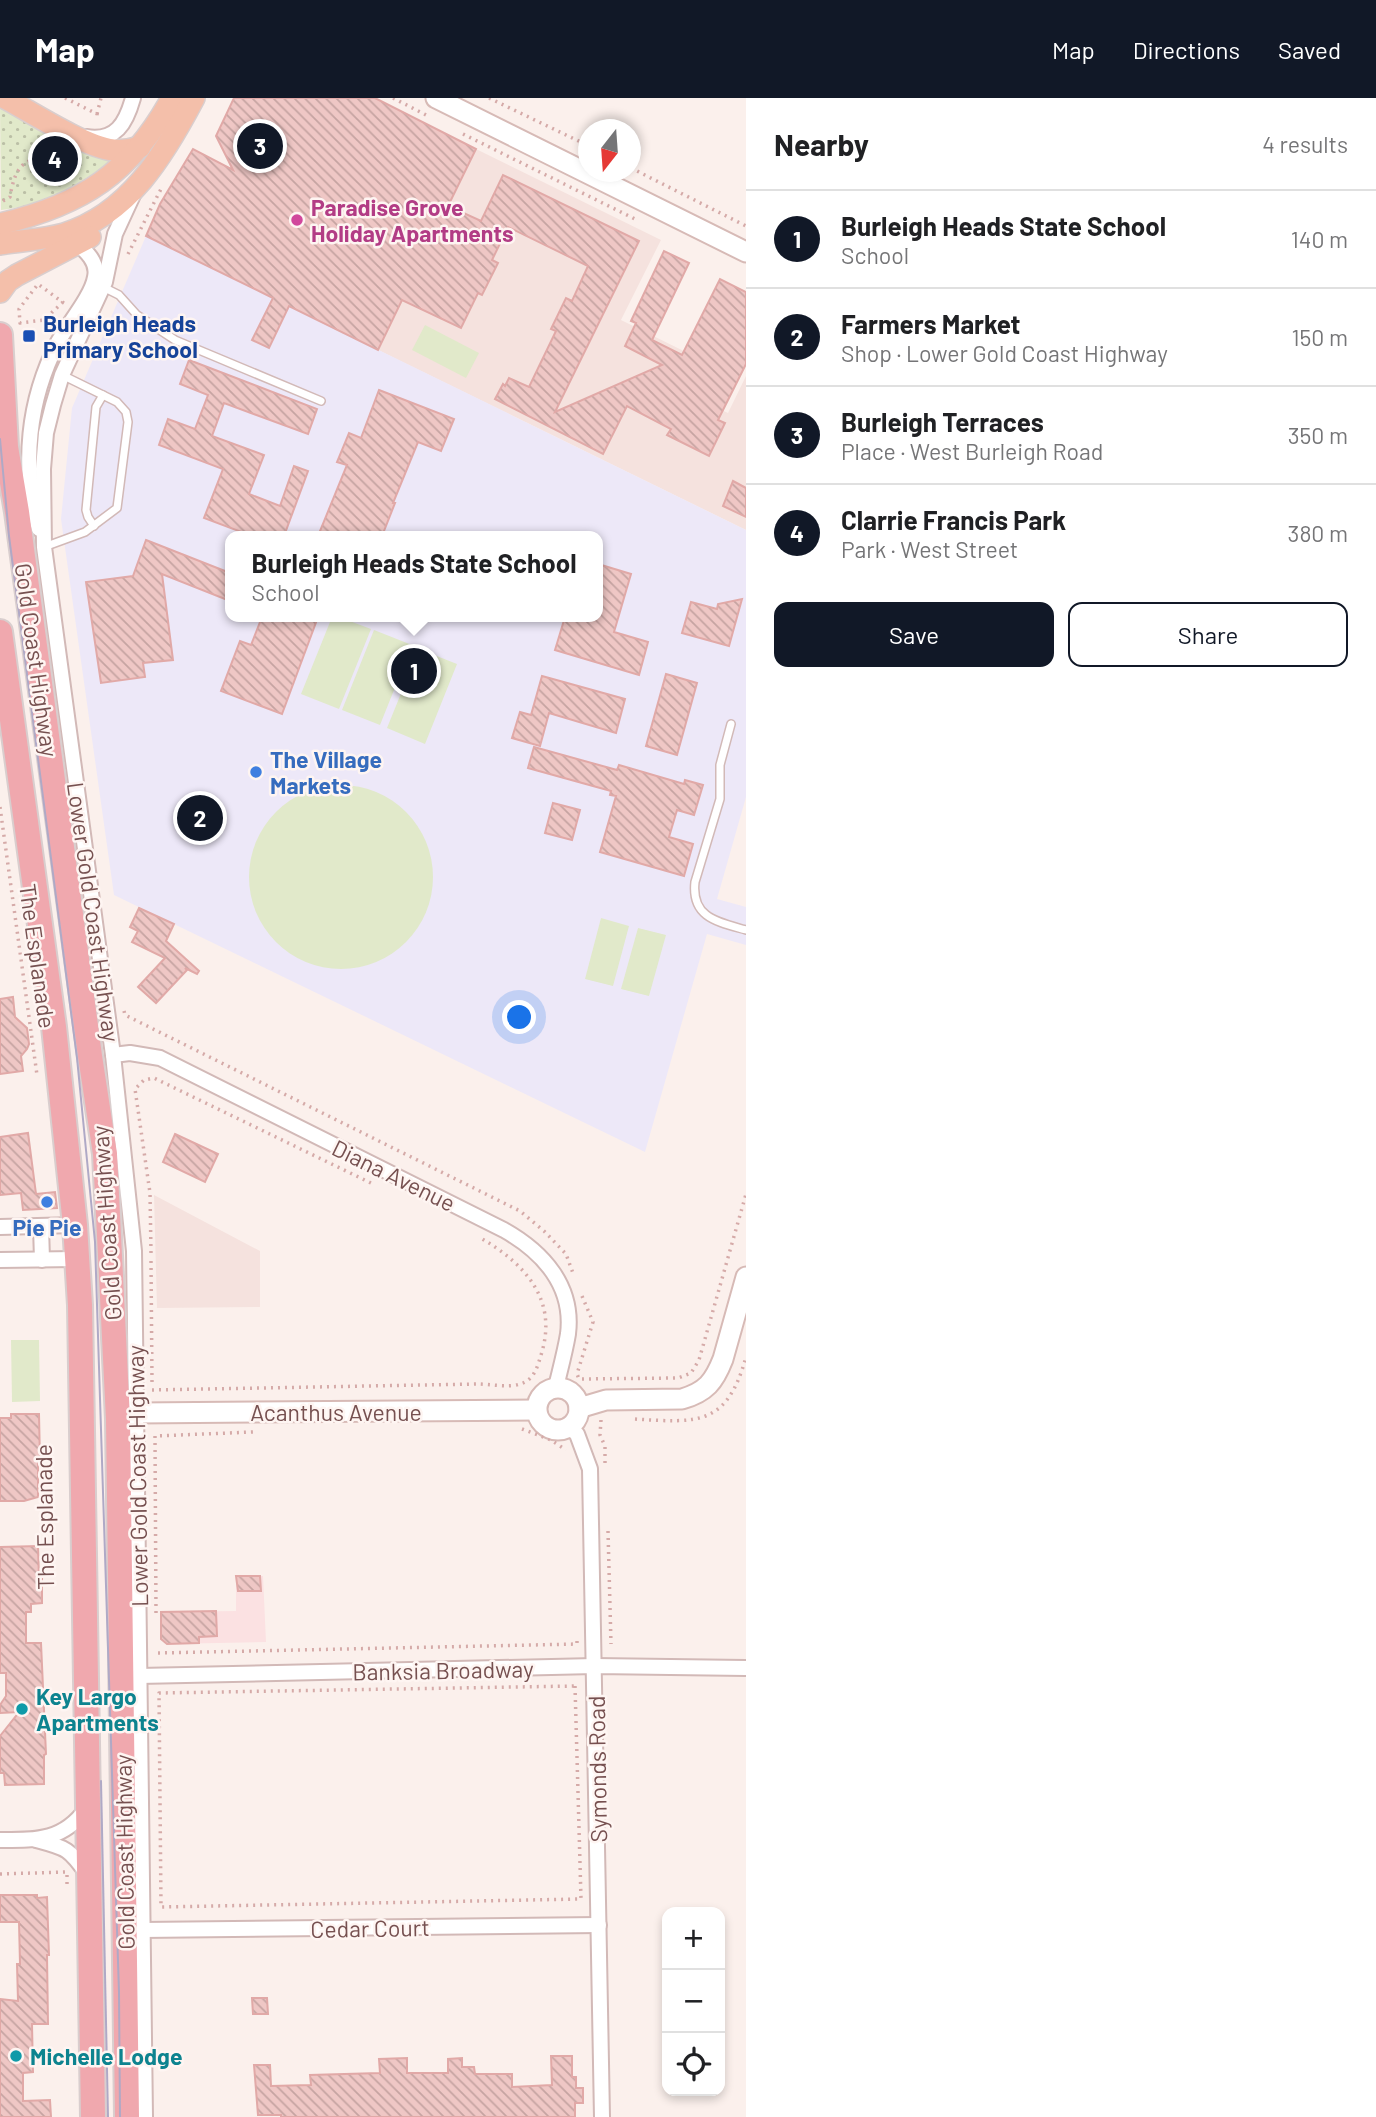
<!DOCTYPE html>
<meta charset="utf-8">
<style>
:root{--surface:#fff;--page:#f6f6f6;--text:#202124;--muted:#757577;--line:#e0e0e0;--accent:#111827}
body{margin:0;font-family:Barlow,sans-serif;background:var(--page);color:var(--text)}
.controls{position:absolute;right:21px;bottom:21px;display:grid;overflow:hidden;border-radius:14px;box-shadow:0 4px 10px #0003}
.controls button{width:63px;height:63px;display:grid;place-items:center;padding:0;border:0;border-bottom:2px solid var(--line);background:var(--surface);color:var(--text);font:35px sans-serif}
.compass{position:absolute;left:578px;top:21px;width:63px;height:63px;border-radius:50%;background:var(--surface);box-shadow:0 4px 10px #0003;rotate:197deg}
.you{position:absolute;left:520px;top:920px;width:24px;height:24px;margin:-18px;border:5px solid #fff;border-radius:50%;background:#1a73e8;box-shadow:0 0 0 10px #1a73e833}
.badge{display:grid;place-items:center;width:46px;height:46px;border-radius:50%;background:var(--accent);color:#fff;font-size:23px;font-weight:700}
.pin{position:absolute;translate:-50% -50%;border:4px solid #fff;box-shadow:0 2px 7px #0006}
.popup{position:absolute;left:225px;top:433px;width:378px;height:91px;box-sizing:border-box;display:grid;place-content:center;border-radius:14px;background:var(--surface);filter:drop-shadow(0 2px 5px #0005);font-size:23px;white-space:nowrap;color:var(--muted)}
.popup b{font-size:26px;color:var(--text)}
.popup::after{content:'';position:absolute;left:50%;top:100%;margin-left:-14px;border:14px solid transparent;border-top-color:var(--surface)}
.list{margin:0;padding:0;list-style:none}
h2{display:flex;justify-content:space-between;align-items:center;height:91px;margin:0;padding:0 28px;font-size:30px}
h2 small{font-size:23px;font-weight:400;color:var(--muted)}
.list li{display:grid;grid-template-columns:46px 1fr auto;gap:21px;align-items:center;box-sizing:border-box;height:98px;padding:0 28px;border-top:2px solid var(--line)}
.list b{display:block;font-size:26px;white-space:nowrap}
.list p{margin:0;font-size:23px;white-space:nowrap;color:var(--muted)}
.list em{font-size:23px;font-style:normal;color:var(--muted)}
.actions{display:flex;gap:14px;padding:21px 28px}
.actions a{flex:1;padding:16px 0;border:2px solid var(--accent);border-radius:14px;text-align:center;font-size:24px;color:var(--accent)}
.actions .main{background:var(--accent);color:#fff}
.icon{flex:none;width:38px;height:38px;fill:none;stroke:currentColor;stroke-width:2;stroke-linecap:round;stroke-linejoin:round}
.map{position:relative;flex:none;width:746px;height:2019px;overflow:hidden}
header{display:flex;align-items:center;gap:42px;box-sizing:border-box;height:98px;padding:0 35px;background:var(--accent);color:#fff}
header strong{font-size:33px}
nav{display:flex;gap:38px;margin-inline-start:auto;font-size:24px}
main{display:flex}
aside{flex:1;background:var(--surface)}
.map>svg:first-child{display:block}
</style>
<header>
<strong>Map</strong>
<nav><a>Map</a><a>Directions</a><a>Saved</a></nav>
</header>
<main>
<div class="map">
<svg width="746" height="2019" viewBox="0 0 746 2019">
<defs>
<pattern id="park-dots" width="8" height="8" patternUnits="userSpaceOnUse" patternTransform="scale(1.75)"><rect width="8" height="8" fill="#e1e9ca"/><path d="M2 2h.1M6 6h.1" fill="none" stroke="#bbbfa6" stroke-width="1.8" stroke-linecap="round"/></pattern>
<pattern id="building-back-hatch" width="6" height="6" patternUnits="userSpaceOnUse" patternTransform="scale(1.75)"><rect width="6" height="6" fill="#efc7c5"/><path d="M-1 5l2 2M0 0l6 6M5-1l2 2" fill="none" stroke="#c6a4a2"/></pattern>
</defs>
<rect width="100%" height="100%" fill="#fbf0ec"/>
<g fill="#f5e2de">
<path d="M476 51 661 142 621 222 712 267 695 300 728 315 746 278V432L378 252Z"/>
<path d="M154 1097 260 1153V1209L157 1210Z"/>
</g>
<path fill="#fbe1e2" d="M236 1478H263L266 1544 167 1546 161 1541V1514L236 1513Z"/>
<path fill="#ede8f8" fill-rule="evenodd" d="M146 138 746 432V699L717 801 746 809V847L707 836 645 1054 114 797 61 421 72 310ZM230 438H598V519H230Z"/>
<path fill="url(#park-dots)" d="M0 6 110 58 111 63C77 88 43 107 1 112Z"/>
<g fill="#e1e9ca">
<path d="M425 227 479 255 466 280 412 252Z"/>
<path d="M332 519H339L371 531 339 611 301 596Z"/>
<path d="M374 532 412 547 380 627 342 612Z"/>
<path d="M419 551 457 566 425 646 387 630Z"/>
<circle cx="341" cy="779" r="92"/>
<path d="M601 820 629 828 613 888 585 881Z"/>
<path d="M638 830 666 837 649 898 621 891Z"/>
<path d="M11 1242H39L40 1303 12 1304Z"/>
</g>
<g fill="url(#building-back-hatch)" stroke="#e1a9a7" stroke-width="2">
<path d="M234 0H375L476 51 448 108 481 123 503 77 639 143 555 314 662 267 625 248 636 225 631 223 664 153 689 165 652 242 682 257 720 181 746 194V266L718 322 725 325 709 358 667 337 671 331 627 308 603 356 495 301 503 286 505 288 509 280 529 289 556 233 551 231 566 200 572 203 588 168 508 129 492 162 498 165 482 197 478 195 461 230 402 202 378 252 289 208 269 250 252 242 273 200 146 138 160 106 193 51 233 72 216 38Z"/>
<path d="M189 262 317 311 308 336 224 305 212 338 264 357 249 396 280 408 294 368 308 373 284 438H252L204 420 223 371 159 347 168 321 195 331 208 297 180 286Z"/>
<path d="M379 292 454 321 441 353 418 344 393 405H395L382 438H318L347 367 337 364 349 335 361 340Z"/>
<path d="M733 383 746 390V419L723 408Z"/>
<path d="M146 442 230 475V503L162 476 173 562 143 565 145 579 101 585 86 484 133 478Z"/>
<path d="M598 466 631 476 614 534 648 544 639 577 555 552 565 519H598Z"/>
<path d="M742 501 729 548 682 535 691 504 717 511 718 506Z"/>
<path d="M262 519H318L282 616 221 593 240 543 251 547Z"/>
<path d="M666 576 697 585 677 657 646 648Z"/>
<path d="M542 578 625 601 616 635 549 615 540 648 512 640 520 614 531 617Z"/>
<path d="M534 649 617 672 619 667 684 686 685 682 703 687 694 717 677 712 669 739 693 746 684 778 600 754 616 698 610 697 611 693 528 670Z"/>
<path d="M553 705 580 712 572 742 545 735Z"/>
<path d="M139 810 174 826 166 843 199 873 197 876 185 870 187 872 156 905 138 889 165 860 132 844 138 833 130 829Z"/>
<path d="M13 899 15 919 27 930 29 946 27 951 21 958 23 973 0 976V901Z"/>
<path d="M28 1035 36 1096 55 1094 57 1110 23 1112 21 1095 0 1097V1039Z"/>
<path d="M175 1036 218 1056 205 1084 163 1064Z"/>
<path d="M11 1316H39L40 1363H38V1399L24 1403H0V1320H11Z"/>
<path d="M38 1448 39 1481H42V1505L31 1506V1514H26V1545H41L46 1656 44 1657V1686L5 1687 4 1675H0V1638L19 1614 0 1615V1607L6 1598V1575H0V1449Z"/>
<path d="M236 1478H260L261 1493H238Z"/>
<path d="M216 1513 217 1538 199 1539V1545L167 1546 161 1541V1514Z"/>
<path d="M0 1797H37V1800L47 1799 49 1857H47L48 1926H32L33 1974 23 1975V2003L50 2002 51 2019H0V1901L18 1903 17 1866H20L19 1824H0Z"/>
<path d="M252 1900H267L268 1916H253Z"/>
<path d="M551 1958H572V1979H576V1990H583V2005H575V2019H281V2017H258L254 1967H270L271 1988 311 1987 310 1977 380 1975 379 1961 407 1960V1975H448V1961L462 1960V1969H474L475 1976H512V1989L552 1987Z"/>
</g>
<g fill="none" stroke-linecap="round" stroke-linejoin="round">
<defs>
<g id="lane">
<path d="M103 189 119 197 137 217 175 242 321 303"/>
<path d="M94 428 88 419 86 412 96 309 103 297"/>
<path d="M44 449 85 434 117 410 128 324 126 314 117 304 62 277"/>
<path d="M731 626 720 667V701L695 784C691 820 718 824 746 832"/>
</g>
<g id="street">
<path d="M86 39C116 44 126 25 133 0"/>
<path d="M133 97 115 136 105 184 62 277 53 307 46 335 43 371 44 449 113 957 134 1153 145 2019"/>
<path d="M39 431C21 368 28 302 58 244 68 226 92 198 95 179 99 162 82 150 71 140"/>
<path d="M113 957 130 955 160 960 504 1132C543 1154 574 1188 568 1236 565 1254 560 1272 556 1289"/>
<path d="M41 1128 42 1162"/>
<path d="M0 1129 75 1127"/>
<path d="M0 1162 76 1161"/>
<path d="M569 1329 577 1336 590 1371 602 2019"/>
<path d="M139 1578 595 1568 746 1570"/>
<path d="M0 1742C36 1742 63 1743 86 1711"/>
<path d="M36 1742C66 1750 69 1750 87 1776"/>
<path d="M142 1832 599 1827"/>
</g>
<g id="secondary">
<path d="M436 0 746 154"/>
<circle cx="558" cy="1311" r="21"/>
<path d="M579 1310 606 1302 682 1301C706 1294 714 1284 723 1261L746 1179"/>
<path d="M137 1315 536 1312"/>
</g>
<g id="primary">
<path d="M5 0C33 15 83 48 113 52 122 53 131 52 140 49"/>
<path d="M0 126C82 107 131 75 172 0"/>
<path d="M0 146C21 142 43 142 64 136 129 116 164 57 194 0"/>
<path d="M0 194 8 183 17 177 90 139"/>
</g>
<g id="highway">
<path d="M0 237 6 349 17 414 90 958 105 1056 118 1321 127 2019"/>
<path d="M0 534 54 929 75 1127 80 1207 93 2019"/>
</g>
</defs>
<use href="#lane" stroke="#d2b9b7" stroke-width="10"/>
<use href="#street" stroke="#d2b9b7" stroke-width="18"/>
<use href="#secondary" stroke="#d7bab6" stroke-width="23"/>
<use href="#primary" stroke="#d9cece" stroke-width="24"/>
<use href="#highway" stroke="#d9cece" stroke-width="28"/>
<g stroke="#d5aaa8" stroke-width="3.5" stroke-dasharray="2 5" stroke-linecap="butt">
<path d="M65 0 97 16 96 21"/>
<path d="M393 0 428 18"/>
<path d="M489 0 589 48"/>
<path d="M97 16 101 0"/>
<path d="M463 36 635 121"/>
<path d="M631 70 746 128"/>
<path d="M3 103 10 99C17 57 30 61 67 57"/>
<path d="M128 156 161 91"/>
<path d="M63 204 44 222 20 225 19 211 38 186 65 206"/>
<path d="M0 709 37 977"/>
<path d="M124 913 125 917 520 1113 544 1133 566 1156 574 1178"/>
<path d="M151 1155 150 1095 135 991 144 982 154 980 375 1087"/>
<path d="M151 1163 152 1284"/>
<path d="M582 1198 593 1224 577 1276 579 1281 678 1280 691 1275 699 1262 746 1096"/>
<path d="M152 1292 477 1286C490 1286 508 1290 520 1286 534 1282 537 1270 541 1257 559 1201 524 1165 479 1139"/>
<path d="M635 1321C698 1325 727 1328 746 1259"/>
<path d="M601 1322 600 1337 605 1348V1366"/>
<path d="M522 1331 551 1342 566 1352"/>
<path d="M608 1433 611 1546"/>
<path d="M156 1515 155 1338 253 1334"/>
<path d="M158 1555 577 1546V1542"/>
<path d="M575 1588 581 1801 161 1809 159 1595Z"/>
<path d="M0 1776 67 1774V1786"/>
</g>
<use href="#lane" stroke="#fff" stroke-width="7"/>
<use href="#street" stroke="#fff" stroke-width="14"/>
<use href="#secondary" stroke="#fff" stroke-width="19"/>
<use href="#primary" stroke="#f4bfaa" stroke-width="21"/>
<use href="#highway" stroke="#f0a8ae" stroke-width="24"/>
<g stroke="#afa9c6" stroke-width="2">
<path d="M0 341 9 438 77 960 95 1144 119 1894 120 2019"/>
<path d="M101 1683 108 2019"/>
</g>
</g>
<circle fill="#d1479c" stroke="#fef5f2" stroke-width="2.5" cx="297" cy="122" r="7"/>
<rect fill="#1a4fb4" stroke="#fef5f2" stroke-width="2.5" x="22" y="231" width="14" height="14" rx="3.5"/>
<g fill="#3f7fe0" stroke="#fef5f2" stroke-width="2.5">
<circle cx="256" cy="674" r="7"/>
<circle cx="47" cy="1104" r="7"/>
</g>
<g fill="#0f9aa8" stroke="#fef5f2" stroke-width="2.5">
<circle cx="22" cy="1611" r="7"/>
<circle cx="16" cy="1958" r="7"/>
</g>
<g text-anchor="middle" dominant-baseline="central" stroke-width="5" stroke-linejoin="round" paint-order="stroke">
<g font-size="23" font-weight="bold" fill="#b23c85" stroke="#fef5f2" text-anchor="start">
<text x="311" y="109">Paradise Grove<tspan x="311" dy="26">Holiday Apartments</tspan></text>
</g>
<g font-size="23" font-weight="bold" fill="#164399" stroke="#fef5f2" text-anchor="start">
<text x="43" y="225">Burleigh Heads<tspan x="43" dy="26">Primary School</tspan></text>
</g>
<g font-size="23" fill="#765050" stroke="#fef5f2">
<text transform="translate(37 562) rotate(82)">Gold Coast Highway</text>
<text transform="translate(94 814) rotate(82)">Lower Gold Coast Highway</text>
<text transform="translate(38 858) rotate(82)">The Esplanade</text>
<text transform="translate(394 1077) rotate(26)">Diana Avenue</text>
<text transform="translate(106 1125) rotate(-94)">Gold Coast Highway</text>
<text x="336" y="1314">Acanthus Avenue</text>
<text transform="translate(137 1378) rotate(-91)">Lower Gold Coast Highway</text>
<text transform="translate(44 1419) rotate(-91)">The Esplanade</text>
<text transform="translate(443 1572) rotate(-1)">Banksia Broadway</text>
<text transform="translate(597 1671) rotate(-91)">Symonds Road</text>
<text transform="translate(124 1754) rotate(-91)">Gold Coast Highway</text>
<text transform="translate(370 1830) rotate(-1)">Cedar Court</text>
</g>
<g font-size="23" font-weight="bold" fill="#366cbe" stroke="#fef5f2" text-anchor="start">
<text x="270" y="661">The Village<tspan x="270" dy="26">Markets</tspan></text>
<text x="47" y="1129" text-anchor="middle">Pie Pie</text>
</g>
<g font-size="23" font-weight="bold" fill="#0d838f" stroke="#fef5f2" text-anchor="start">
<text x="36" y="1598">Key Largo<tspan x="36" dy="26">Apartments</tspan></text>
<text x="30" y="1958">Michelle Lodge</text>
</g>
</g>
</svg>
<div class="controls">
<button>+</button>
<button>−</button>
<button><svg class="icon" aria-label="locate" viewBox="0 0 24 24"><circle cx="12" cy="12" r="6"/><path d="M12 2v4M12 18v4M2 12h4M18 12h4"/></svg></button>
</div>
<svg class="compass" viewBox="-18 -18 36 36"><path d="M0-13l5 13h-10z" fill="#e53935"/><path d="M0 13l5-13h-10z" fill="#757577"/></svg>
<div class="you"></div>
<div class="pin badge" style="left:414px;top:573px">1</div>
<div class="popup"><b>Burleigh Heads State School</b>School</div>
<div class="pin badge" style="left:200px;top:720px">2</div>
<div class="pin badge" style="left:260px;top:48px">3</div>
<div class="pin badge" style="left:55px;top:61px">4</div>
</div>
<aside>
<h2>Nearby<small>4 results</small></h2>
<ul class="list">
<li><span class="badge">1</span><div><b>Burleigh Heads State School</b><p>School</p></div><em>140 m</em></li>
<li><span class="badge">2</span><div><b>Farmers Market</b><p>Shop · Lower Gold Coast Highway</p></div><em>150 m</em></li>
<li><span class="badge">3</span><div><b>Burleigh Terraces</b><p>Place · West Burleigh Road</p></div><em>350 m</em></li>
<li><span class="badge">4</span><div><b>Clarrie Francis Park</b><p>Park · West Street</p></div><em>380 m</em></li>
</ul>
<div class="actions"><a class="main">Save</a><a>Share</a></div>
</aside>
</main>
